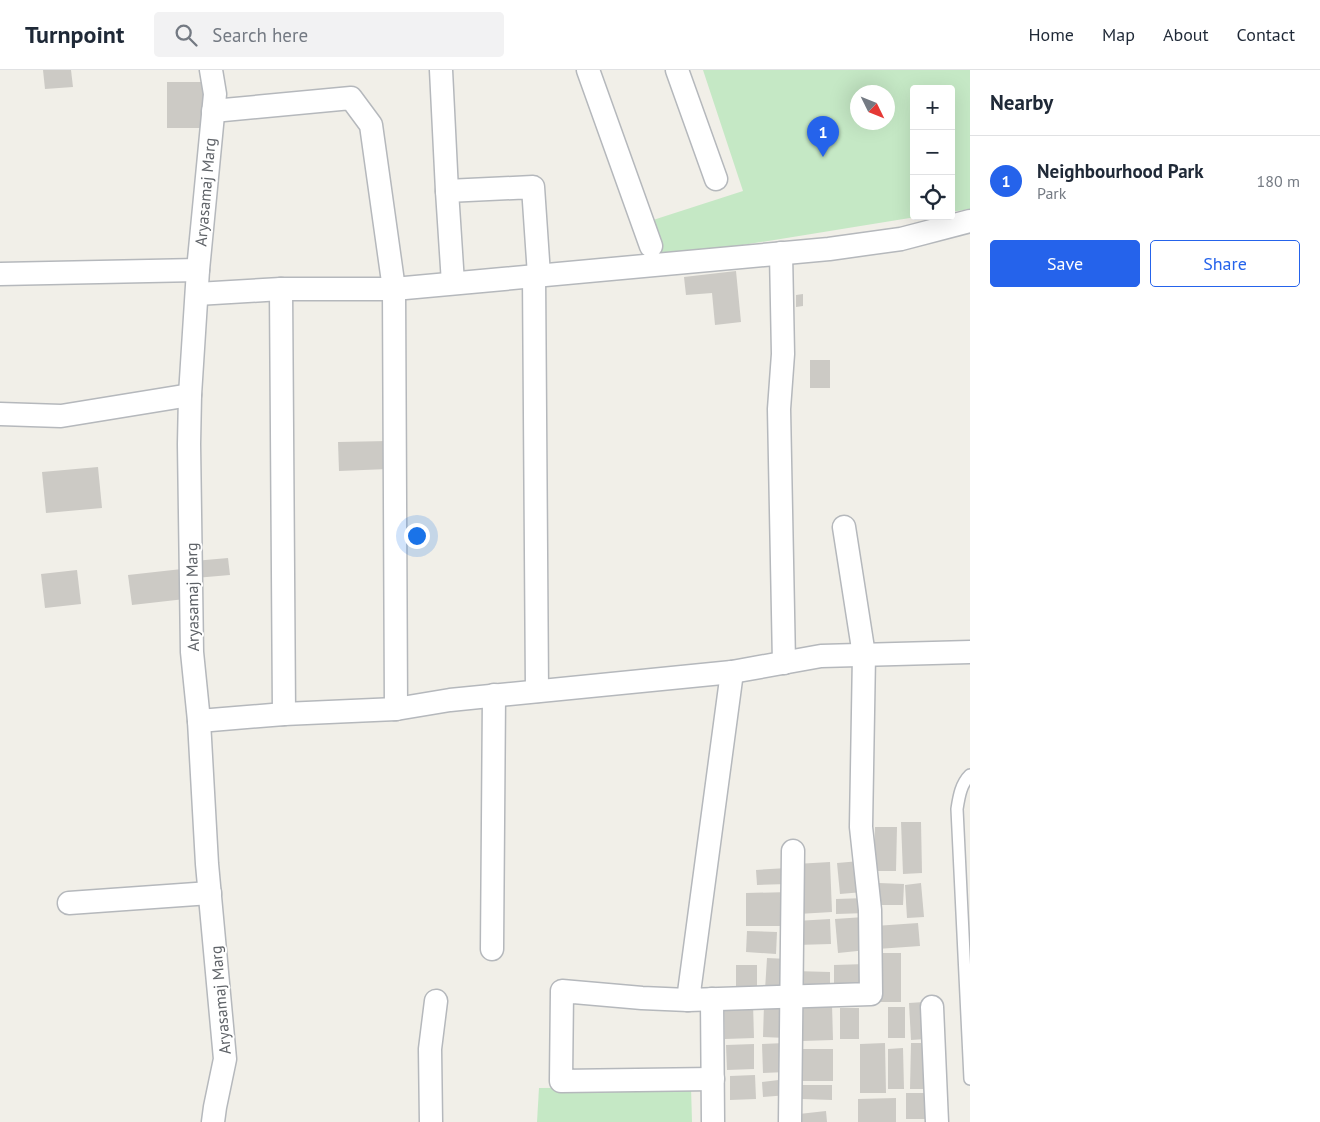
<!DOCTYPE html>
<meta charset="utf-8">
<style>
:root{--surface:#fff;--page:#f2f2f3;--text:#1f2937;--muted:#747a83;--line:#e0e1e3;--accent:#2563eb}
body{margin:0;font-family:"PT Sans",sans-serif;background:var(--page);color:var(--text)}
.controls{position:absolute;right:15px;top:15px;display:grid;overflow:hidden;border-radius:5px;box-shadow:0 5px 20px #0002}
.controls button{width:45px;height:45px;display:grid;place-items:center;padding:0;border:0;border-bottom:1px solid var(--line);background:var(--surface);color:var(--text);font:25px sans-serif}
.compass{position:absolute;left:850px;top:15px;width:45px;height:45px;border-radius:50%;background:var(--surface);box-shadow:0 5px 20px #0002;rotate:133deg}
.you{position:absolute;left:416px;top:465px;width:18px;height:18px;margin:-12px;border:4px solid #fff;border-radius:50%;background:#1a73e8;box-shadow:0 0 0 8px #1a73e833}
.badge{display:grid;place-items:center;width:32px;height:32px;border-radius:50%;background:var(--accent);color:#fff;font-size:16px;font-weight:700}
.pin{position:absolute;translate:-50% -41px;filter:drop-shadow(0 1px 2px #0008)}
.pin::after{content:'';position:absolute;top:26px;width:18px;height:15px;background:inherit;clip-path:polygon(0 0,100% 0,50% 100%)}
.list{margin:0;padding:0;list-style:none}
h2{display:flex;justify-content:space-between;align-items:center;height:65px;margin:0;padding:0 20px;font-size:21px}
h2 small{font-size:16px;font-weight:400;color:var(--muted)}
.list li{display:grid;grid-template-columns:32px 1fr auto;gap:15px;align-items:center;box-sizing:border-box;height:90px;padding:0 20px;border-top:1px solid var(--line)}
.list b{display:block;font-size:19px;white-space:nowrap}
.list p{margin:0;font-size:16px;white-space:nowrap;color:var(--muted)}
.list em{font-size:16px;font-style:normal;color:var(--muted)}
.actions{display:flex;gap:10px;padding:15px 20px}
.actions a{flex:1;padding:11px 0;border:1px solid var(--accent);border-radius:5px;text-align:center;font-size:18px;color:var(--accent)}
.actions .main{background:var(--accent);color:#fff}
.icon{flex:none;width:28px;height:28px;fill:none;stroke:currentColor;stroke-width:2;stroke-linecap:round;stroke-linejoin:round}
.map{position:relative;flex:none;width:970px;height:1052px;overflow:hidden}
header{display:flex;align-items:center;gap:30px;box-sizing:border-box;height:70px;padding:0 25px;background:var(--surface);border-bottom:1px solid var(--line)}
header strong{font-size:24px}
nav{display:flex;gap:28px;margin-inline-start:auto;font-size:18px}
.search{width:350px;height:45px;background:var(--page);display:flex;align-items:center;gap:12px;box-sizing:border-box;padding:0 18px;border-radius:5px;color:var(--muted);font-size:19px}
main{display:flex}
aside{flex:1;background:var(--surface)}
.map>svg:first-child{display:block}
</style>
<header>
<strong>Turnpoint</strong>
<div class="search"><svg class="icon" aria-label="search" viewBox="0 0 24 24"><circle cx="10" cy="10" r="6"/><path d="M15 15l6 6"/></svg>Search here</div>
<nav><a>Home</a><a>Map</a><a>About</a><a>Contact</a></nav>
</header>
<main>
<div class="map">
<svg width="970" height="1052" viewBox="0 0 970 1052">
<rect width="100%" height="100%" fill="#f1efe8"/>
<g fill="#c5e8c5" fill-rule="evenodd">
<path d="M703 0H970V139L951 142V19H914V146H922L663 188 650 151 743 121ZM858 22H888V52H858Z"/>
<path d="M691 1017 692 1052H537L539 1018Z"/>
</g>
<g fill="#cccac5">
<path d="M43 0H71L73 17 45 19Z"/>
<rect x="167" y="12" width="41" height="46"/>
<path d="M736 201 741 252 715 255 712 223 686 225 684 207Z"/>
<path d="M803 224V236L796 237V225Z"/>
<rect x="810" y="290" width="20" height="28"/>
<path d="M388 371V399L339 401 338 372Z"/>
<path d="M98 397 102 438 46 443 42 402Z"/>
<path d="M228 488 230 505 195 508 194 491Z"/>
<path d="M182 499 185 529 132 535 128 505Z"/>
<path d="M77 500 81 534 45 538 41 504Z"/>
<path d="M901 752H921L922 803 903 804Z"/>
<path d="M875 757H897L896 801H874Z"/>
<path d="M860 791 863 822 840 824 837 793Z"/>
<path d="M830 792 832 842 798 844 796 794Z"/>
<path d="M787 798 788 814 757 815 756 800Z"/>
<path d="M879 813 904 814 903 835H878Z"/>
<path d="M921 813 924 847 907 848 905 815Z"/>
<path d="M790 822V856H746V823Z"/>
<path d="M866 828 867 843 836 844V829Z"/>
<path d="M864 847 867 880 838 883 835 849Z"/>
<path d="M830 849 831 874 796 875V851Z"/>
<path d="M918 853 920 876 877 879 875 856Z"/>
<path d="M747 861 777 862 776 884 746 882Z"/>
<rect x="875" y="883" width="26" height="49"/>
<path d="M767 888 788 889 786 921 765 920Z"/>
<path d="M866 894V920L834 921V895Z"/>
<rect x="736" y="895" width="21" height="30"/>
<path d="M794 901 830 902V921H794Z"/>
<path d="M924 932 926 969 911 970 909 933Z"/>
<path d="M753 933 754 968 725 969 724 934Z"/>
<path d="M764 934H786V968L763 967Z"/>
<path d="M801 934H832L833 970 802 971Z"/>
<rect x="888" y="937" width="17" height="31"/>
<rect x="840" y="938" width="19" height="31"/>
<path d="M785 973 786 1002 763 1003 762 974Z"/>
<path d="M885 973 886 1023H860V974Z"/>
<path d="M911 973H926L925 1019H910Z"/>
<path d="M754 974V999L727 1000 726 975Z"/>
<path d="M903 978 904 1019H888V979Z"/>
<rect x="799" y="979" width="34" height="32"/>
<path d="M755 1005 756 1029 730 1030V1006Z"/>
<path d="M787 1009 788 1025 763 1027 762 1012Z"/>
<path d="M802 1015H832V1030L802 1029Z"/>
<rect x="906" y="1023" width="22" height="26"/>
<path d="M896 1028V1052H858V1029Z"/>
<path d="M826 1041 827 1052H799V1044Z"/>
</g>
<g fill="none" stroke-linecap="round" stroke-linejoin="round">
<defs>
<path id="service" d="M970 705C961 714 959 726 957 739L970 1009"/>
<g id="minor">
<path d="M211 0 215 24 198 200 190 325 189 374 192 582 199 651 207 794 225 989 215 1037 213 1052"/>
<path d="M441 0 447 121"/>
<path d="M588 0 651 176"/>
<path d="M677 0 716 109"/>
<path d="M213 41 351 28 371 55 394 219 396 639"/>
<path d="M781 183 783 284 779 339 784 593"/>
<path d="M0 204 198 200"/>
<path d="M534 205 537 621"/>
<path d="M453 213 447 121 533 117 539 205"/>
<path d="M281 219 284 644"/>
<path d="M197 224 281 219H394L829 179 901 169 970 151"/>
<path d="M0 344 61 346 190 325"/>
<path d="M732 602 688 930 871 924 870 840 861 757 864 585 844 457"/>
<path d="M199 651 284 644 396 639 450 630 732 602 821 586 970 582"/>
<path d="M69 833 210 823"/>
<path d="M492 879 494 625"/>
<path d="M712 929 713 1052"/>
<path d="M688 930 642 928 562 921 561 1011 713 1009"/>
<path d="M932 937 937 1052"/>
<path d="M431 1052 430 979 436 931"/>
<path d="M790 1052 793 781"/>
</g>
</defs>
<use href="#service" stroke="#b5b8bc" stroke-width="14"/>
<use href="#minor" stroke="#b5b8bc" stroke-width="25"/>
<use href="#service" stroke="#fff" stroke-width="11"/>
<use href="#minor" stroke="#fff" stroke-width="22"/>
</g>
<g text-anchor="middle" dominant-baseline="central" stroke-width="4" stroke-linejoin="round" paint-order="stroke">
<g font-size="16" fill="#5f6368" stroke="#fff">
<text transform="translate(205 122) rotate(-85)">Aryasamaj Marg</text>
<text transform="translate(192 527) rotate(-91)">Aryasamaj Marg</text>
<text transform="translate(220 930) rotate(-95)">Aryasamaj Marg</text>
</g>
</g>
</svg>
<div class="controls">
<button>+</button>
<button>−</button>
<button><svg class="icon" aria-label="locate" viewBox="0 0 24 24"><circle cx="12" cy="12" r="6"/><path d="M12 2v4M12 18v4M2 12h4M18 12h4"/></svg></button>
</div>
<svg class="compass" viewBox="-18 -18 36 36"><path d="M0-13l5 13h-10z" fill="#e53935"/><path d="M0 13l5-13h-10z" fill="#747a83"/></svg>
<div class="you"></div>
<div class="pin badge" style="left:823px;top:87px">1</div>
</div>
<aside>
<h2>Nearby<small></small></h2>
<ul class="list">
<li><span class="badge">1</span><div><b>Neighbourhood Park</b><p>Park</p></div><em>180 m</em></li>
</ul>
<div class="actions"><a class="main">Save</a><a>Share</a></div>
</aside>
</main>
